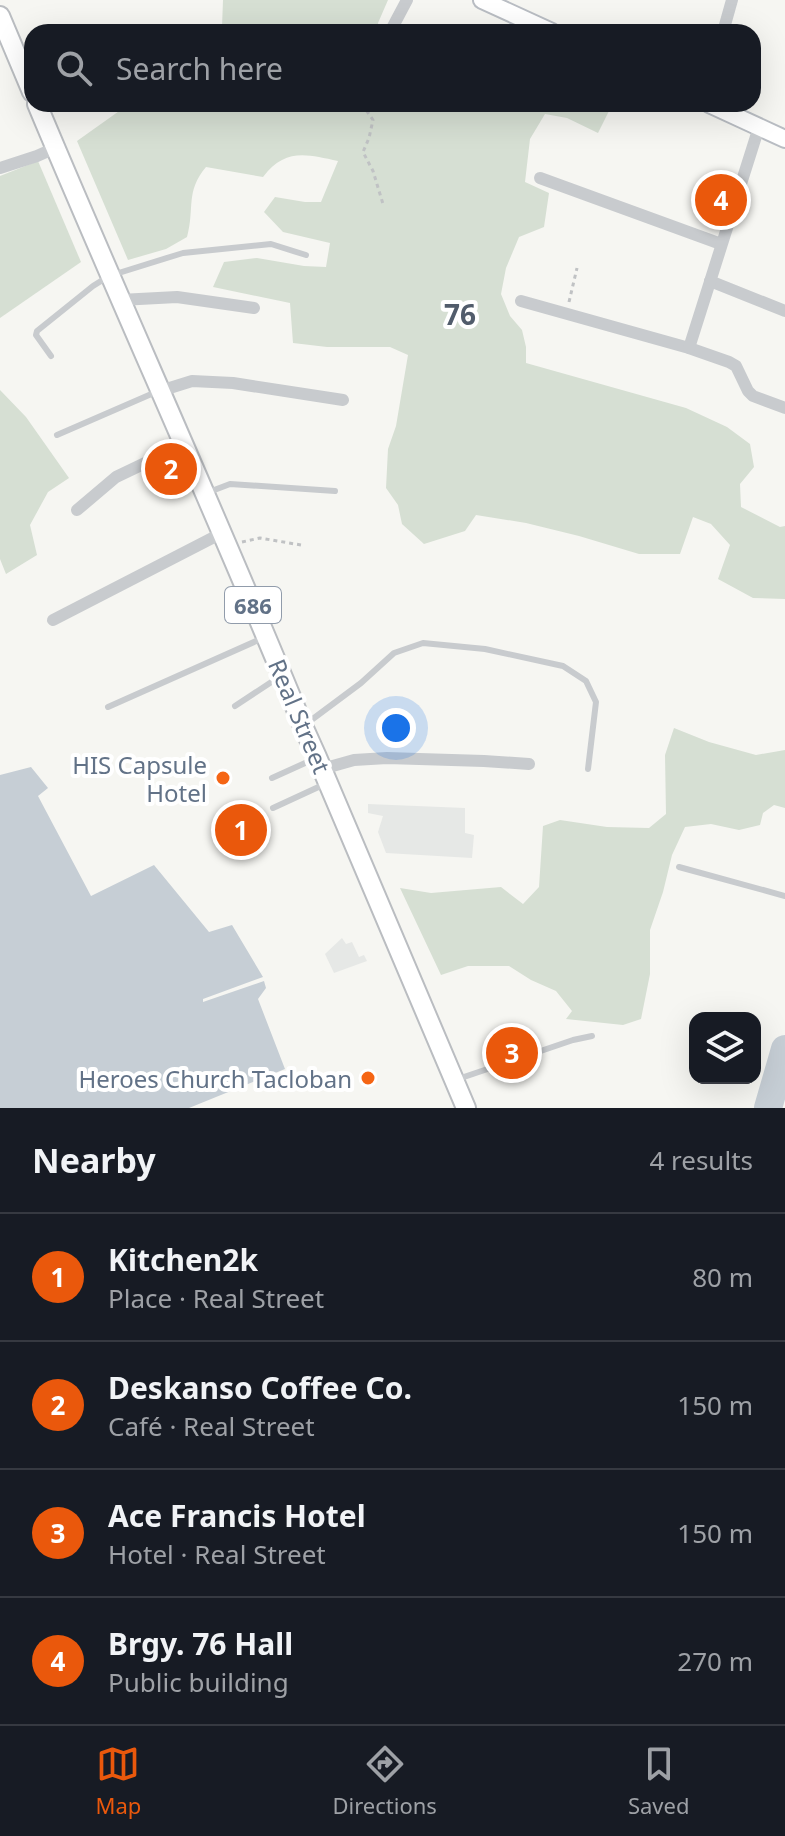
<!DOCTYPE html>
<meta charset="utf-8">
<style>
:root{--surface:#171b24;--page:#20242c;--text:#f1f3f6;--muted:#9ea1a6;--line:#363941;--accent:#ea580c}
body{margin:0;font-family:"Noto Sans",sans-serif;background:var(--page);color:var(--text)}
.controls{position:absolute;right:24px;bottom:24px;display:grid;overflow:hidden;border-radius:16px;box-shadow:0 8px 32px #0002}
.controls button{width:72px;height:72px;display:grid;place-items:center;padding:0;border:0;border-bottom:2px solid var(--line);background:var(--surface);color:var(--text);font:40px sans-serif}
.you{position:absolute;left:396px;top:728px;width:28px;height:28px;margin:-20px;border:6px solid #fff;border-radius:50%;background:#1a73e8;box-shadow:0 0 0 12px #1a73e833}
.badge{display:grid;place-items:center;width:52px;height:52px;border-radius:50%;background:var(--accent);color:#fff;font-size:26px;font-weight:700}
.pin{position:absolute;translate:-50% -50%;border:4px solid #fff;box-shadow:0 2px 8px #0006}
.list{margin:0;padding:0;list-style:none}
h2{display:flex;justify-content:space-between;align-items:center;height:104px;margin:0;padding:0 32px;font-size:34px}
h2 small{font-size:26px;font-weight:400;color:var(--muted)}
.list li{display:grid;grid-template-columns:52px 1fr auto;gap:24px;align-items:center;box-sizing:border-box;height:128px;padding:0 32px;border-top:2px solid var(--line)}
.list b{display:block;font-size:30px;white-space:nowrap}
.list p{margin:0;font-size:26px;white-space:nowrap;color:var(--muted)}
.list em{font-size:26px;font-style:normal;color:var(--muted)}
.icon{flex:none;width:44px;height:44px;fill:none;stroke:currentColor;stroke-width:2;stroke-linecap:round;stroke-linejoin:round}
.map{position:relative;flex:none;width:785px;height:1108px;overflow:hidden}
.search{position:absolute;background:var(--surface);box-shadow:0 8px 32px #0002;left:24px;right:24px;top:24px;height:88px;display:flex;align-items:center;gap:20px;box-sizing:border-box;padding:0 28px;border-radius:24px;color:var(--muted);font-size:30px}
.sheet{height:616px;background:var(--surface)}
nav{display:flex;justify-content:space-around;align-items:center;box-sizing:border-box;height:112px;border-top:2px solid var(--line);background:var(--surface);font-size:22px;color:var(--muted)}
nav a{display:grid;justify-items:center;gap:4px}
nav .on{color:var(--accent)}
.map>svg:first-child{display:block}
</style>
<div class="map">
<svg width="785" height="1108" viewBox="0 0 785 1108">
<rect width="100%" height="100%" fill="#f6f6f2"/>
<g fill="#e6e8e6">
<path d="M368 804 465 808V833L474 835 472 858 386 853 378 832 383 816 368 813Z"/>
<path d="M342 938 346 944 352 942 359 957 364 955 367 961 334 973 325 954Z"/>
</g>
<g fill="#d6dfd3">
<path d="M223 0H388L378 23 380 32H216L222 27Z"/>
<path d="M129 104H608L609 111 598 133 567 118 545 114 530 139 525 182 549 193 544 227 519 237 506 268 501 294 510 316 522 330 526 347V363L686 408 727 427 750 444 754 467 740 484 741 507 780 527 785 526V599L753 598 718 579 730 545 711 524 693 517 680 554H639L579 536 526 523 476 515 465 531 424 544 402 524 398 505 386 488 388 449 396 426 408 355 390 347H327L293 343 290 303 213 287 224 262 257 258 304 266 326 267 330 243 283 232 264 212 275 197 305 202H321L338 161C306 154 285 148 263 177L206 167C185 192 195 208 187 237L166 249 128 260 77 141Z"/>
<path d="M38 161 81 262 0 318V176Z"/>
<path d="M0 390 26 417 69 478 48 492 30 525 37 555 6 574 0 559Z"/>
<path d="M674 728 709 742 756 755 785 750V808L774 805 763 813 760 825 739 830 711 824 685 827 672 855 663 892 650 930V974L641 1019 623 1025 566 1019 572 1011 556 991 531 980 509 966H468L441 975 400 888 431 893 501 887 523 904 539 887 543 826 560 820 607 827 649 828 666 814 665 755Z"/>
</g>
<path fill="#c6ced5" d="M31 767 48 788 38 796 91 896 154 865 209 932 232 925 263 977 203 999V1002L264 981 266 988 258 999 285 1069 189 1108H0V775Z"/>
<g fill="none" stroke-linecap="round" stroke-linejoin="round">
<path stroke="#c6ced5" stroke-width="28" d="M768 1108 785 1049"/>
<defs>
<g id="secondary">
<path d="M482 0 552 32"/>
<path d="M709 104 785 139"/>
</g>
<g id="primary">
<path d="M0 16 32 92"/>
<path d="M37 104C124 312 218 517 303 726L317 757 466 1108"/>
</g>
</defs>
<use href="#secondary" stroke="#b9bdc3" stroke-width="20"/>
<use href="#primary" stroke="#babdc1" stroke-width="22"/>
<g stroke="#c0c2c4" stroke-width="3" stroke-dasharray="4 4" stroke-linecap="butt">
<path d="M362 104 373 120 369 138 363 152 373 171 383 204"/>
<path d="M569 302 577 268"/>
<path d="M242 542 260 538 301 545"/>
</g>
<g stroke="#c8cbce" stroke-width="6">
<path d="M51 356 36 335 37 331 93 286 109 276 183 253 271 244 306 255"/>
<path d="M57 435 156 392"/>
<path d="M209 492 230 484 335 491"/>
<path d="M235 706 279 677"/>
<path d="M108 707 263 638"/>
<path d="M306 724 361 683 394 653 423 643 485 649 563 666 586 681 596 702 588 769"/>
<path d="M272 778 314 759"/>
<path d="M273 808 325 784"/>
<path d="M679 867 785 896"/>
<path d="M458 1079 573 1040 592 1036"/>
</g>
<g stroke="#c8cbce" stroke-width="12">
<path d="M390 32 407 0"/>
<path d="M723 32 732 0"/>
<path d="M0 168 37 156 55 148"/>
<path d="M540 178 721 244"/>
<path d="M710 281 785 311"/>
<path d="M120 300 177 297 254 308"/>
<path d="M521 301 689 348 729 362 736 366 748 391 753 396 785 408"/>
<path d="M689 348 759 127"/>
<path d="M160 391 192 381 233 383 343 400"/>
<path d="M77 510 116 477 183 445"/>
<path d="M53 620 222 533"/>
<path d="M322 769 354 760 387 758 484 761 529 764"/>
</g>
<use href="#secondary" stroke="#fff" stroke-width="16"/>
<use href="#primary" stroke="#fff" stroke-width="18"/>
</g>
<g fill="#f56514" stroke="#fff" stroke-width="3">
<circle cx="223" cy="778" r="8"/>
<circle cx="368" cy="1078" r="8"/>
</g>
<g text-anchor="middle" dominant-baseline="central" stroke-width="8" stroke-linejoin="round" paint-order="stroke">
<rect fill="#fff" stroke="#919cab" stroke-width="2" x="225" y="587" width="56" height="36" rx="6"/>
<g font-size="22" font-weight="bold" fill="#627287">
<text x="253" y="605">686</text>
</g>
<g font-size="24" fill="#627287" stroke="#fff">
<text transform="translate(300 716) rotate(67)">Real Street</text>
</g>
<g font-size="24" fill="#627287" stroke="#fff" text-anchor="end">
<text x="207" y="764">HIS Capsule<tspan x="207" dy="28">Hotel</tspan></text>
<text x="352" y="1078">Heroes Church Tacloban</text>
</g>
<g font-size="28" font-weight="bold" fill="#515c6b" stroke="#fff">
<text x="460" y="314">76</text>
</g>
</g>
</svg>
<div class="controls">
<button><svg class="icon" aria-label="layers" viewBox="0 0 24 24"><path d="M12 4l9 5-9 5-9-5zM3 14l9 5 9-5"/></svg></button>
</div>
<div class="you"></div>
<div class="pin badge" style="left:241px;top:830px">1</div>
<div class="pin badge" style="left:171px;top:469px">2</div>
<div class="pin badge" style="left:512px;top:1053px">3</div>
<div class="pin badge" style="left:721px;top:200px">4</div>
<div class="search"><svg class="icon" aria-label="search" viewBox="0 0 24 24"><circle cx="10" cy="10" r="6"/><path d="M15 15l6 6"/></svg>Search here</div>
</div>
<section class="sheet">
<h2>Nearby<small>4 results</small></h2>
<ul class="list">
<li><span class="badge">1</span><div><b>Kitchen2k</b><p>Place · Real Street</p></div><em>80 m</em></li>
<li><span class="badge">2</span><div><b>Deskanso Coffee Co.</b><p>Café · Real Street</p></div><em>150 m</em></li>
<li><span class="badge">3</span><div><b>Ace Francis Hotel</b><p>Hotel · Real Street</p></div><em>150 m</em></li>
<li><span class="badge">4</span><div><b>Brgy. 76 Hall</b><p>Public building</p></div><em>270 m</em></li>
</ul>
</section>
<nav>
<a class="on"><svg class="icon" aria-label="map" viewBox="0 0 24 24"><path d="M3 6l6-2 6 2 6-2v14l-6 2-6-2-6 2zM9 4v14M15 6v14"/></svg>Map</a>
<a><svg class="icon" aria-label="directions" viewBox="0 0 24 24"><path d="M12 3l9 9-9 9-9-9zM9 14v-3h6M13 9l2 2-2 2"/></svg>Directions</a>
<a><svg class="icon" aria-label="saved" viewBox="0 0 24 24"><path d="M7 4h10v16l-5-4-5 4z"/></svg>Saved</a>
</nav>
